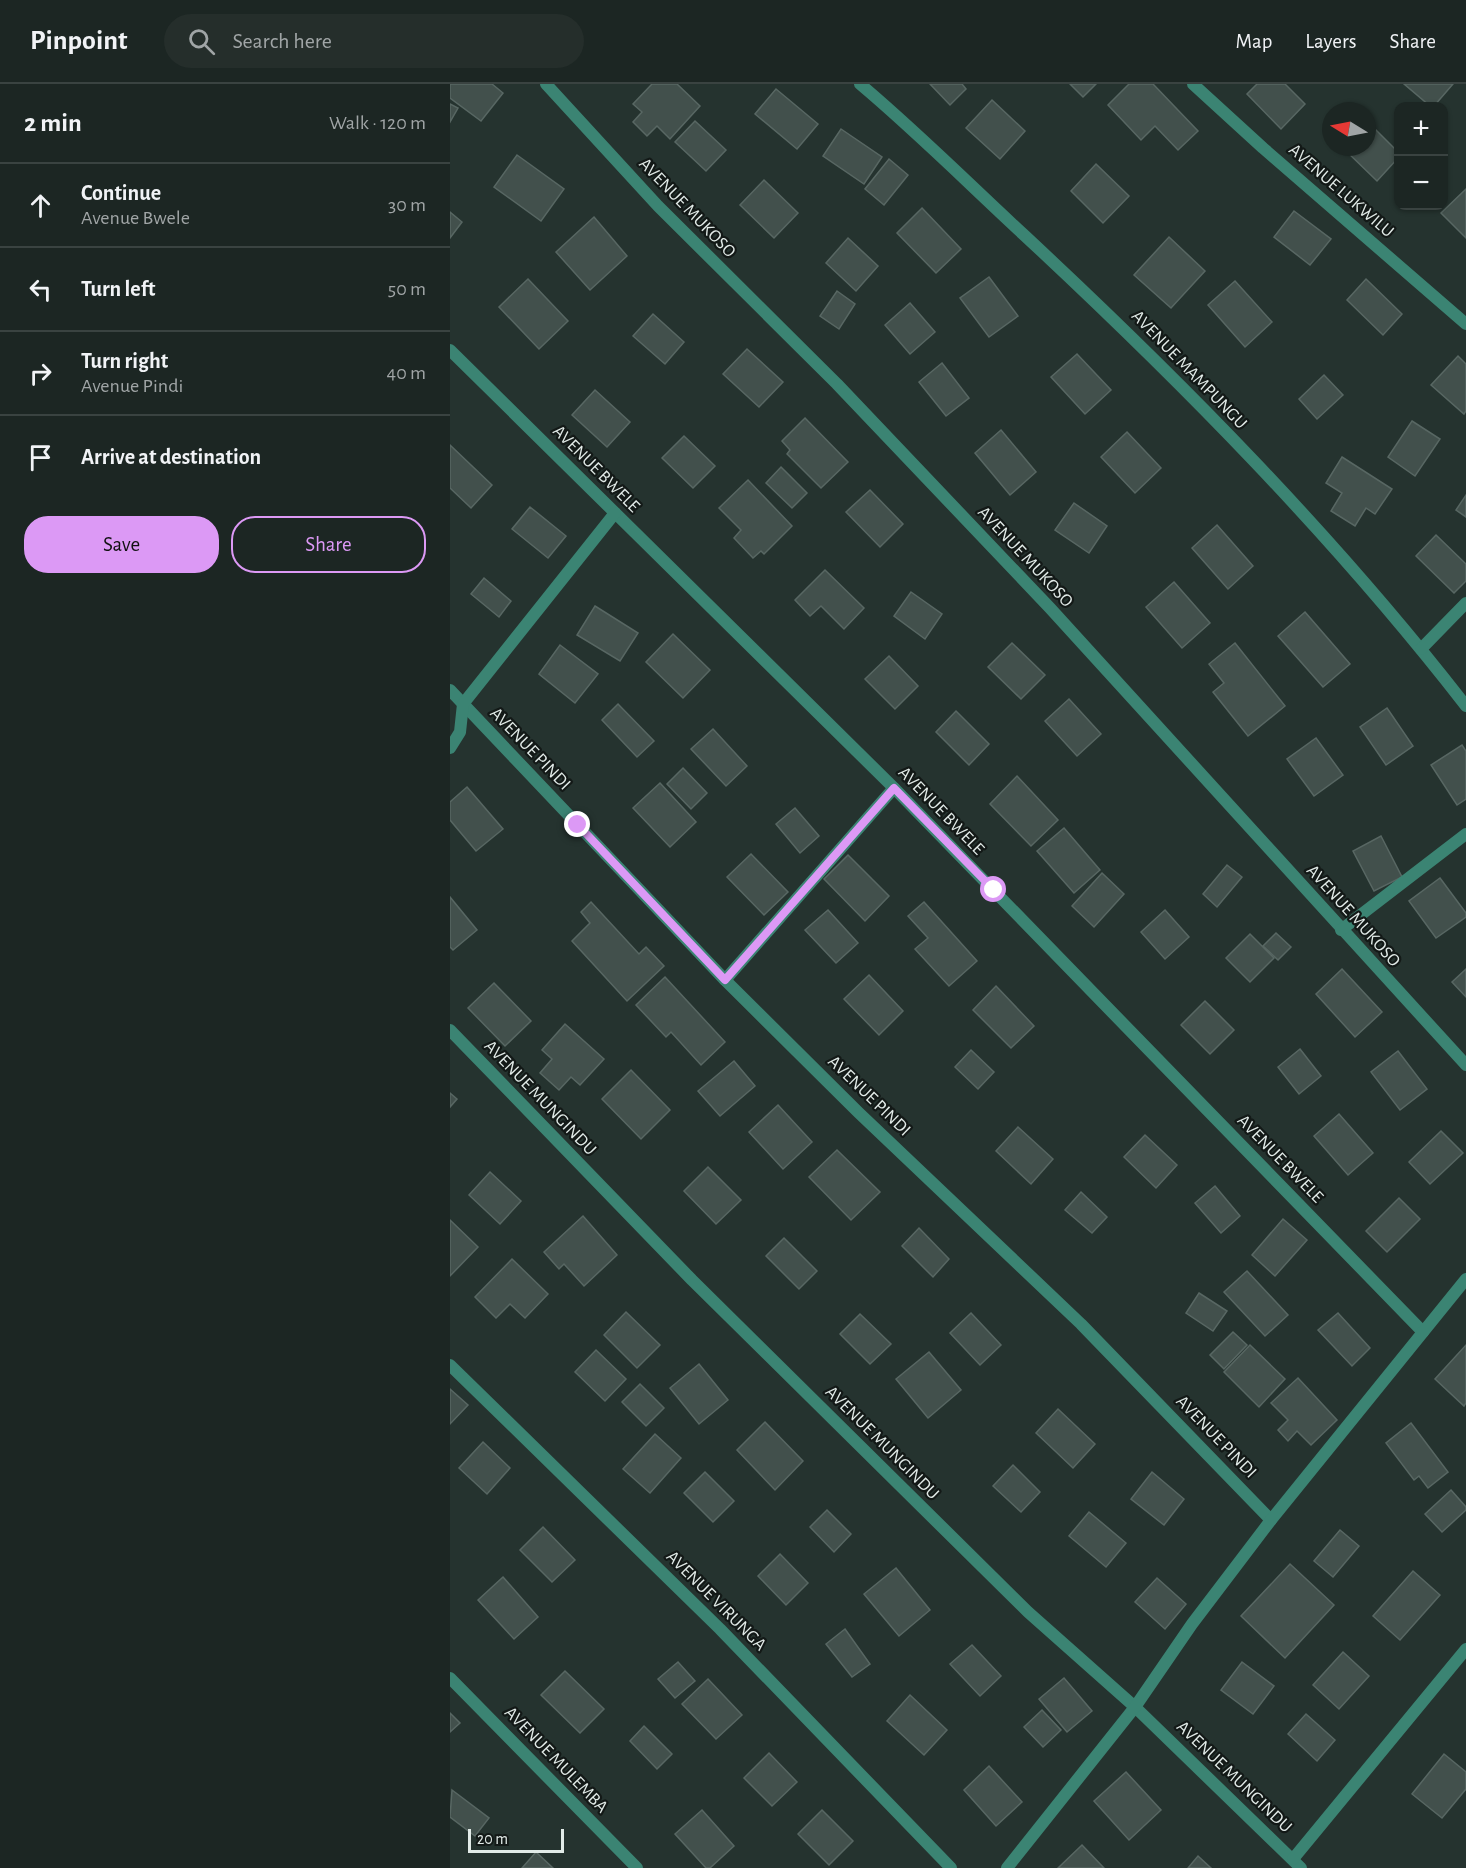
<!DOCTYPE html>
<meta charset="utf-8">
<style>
:root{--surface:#1c2623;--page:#252e2b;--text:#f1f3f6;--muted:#a0a5a6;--line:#3a4341;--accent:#dc99f5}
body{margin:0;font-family:"Alegreya Sans",sans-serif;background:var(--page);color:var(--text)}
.controls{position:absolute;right:18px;top:18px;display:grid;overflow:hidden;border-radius:12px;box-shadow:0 2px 4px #0004}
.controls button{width:54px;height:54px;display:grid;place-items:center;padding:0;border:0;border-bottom:2px solid var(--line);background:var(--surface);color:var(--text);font:30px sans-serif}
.compass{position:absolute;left:872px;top:18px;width:54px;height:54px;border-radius:50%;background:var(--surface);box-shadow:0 2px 4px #0004;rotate:280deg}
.scale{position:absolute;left:18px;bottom:15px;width:96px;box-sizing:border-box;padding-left:6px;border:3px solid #e2ebe8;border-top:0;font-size:16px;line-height:21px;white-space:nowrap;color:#e2ebe8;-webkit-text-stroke:4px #131917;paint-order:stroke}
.stop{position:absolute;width:18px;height:18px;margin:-14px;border:4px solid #dc99f5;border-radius:50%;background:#fff}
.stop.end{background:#dc99f5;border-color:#fff;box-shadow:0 2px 6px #0008}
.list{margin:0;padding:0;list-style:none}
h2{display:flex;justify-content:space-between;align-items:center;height:78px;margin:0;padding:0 24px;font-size:26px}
h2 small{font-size:20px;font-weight:400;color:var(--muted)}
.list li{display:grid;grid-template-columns:39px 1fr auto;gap:18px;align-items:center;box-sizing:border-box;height:84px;padding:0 24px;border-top:2px solid var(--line)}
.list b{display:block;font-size:22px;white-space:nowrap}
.list p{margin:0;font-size:20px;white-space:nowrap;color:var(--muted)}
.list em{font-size:20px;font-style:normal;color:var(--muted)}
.actions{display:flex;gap:12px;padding:18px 24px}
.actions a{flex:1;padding:14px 0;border:2px solid var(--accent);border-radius:24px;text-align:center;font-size:21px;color:var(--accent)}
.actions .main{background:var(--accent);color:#111}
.icon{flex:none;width:33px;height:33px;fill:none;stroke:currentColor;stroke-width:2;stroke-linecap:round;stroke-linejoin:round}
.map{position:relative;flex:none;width:1016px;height:1784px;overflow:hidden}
header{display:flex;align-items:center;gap:36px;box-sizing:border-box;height:84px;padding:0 30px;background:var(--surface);border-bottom:2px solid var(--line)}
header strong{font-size:28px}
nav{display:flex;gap:33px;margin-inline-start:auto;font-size:21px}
.search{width:420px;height:54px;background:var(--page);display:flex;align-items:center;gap:15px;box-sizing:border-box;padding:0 21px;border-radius:33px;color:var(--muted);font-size:22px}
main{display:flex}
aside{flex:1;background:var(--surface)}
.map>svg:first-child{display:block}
</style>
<header>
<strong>Pinpoint</strong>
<div class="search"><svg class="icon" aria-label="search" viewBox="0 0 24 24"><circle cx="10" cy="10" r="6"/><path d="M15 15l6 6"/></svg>Search here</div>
<nav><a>Map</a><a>Layers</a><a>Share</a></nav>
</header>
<main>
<aside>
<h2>2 min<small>Walk · 120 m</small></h2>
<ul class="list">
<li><svg class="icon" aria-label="ahead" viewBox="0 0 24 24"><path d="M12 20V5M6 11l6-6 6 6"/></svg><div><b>Continue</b><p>Avenue Bwele</p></div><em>30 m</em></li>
<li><svg class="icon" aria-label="left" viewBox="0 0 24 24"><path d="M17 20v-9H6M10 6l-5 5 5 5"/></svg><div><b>Turn left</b></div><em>50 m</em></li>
<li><svg class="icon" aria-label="right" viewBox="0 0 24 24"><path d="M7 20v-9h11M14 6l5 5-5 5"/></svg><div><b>Turn right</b><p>Avenue Pindi</p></div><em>40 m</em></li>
<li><svg class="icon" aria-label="arrive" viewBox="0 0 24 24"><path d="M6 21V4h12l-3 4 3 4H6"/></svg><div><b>Arrive at destination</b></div></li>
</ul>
<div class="actions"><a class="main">Save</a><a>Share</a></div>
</aside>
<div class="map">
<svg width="1016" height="1784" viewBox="0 0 1016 1784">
<rect width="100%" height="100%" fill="#25332f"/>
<g fill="#42504c" stroke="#586763" stroke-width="1.5">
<path d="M0 0H42L53 9 31 37 0 14Z"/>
<path d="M202 0H227L250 22 220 55 207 42 197 52 183 38 192 28 183 20Z"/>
<path d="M480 0H512L516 5 500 21Z"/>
<path d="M620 0H646L633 13Z"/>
<path d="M679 0H703L748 47 728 66 705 42 691 56 658 21Z"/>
<path d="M807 0H835L855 20 831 45 797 10Z"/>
<path d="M954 0H1003L984 22H980Z"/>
<path d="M326 5 368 40 347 65 305 30Z"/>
<path d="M542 16 575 47 550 75 516 44Z"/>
<path d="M0 20 8 24 0 38Z"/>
<path d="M245 37 276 66 256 87 225 58Z"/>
<path d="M917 37 948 68V74L927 97 892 63H917Z"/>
<path d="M391 45 432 73 414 100 373 72Z"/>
<path d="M67 71 114 105 91 137 44 103Z"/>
<path d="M439 75 458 91 434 121 415 105Z"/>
<path d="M646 80 679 112 653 139 621 107Z"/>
<path d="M314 96 348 129 324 154 290 121Z"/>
<path d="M1016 105V154L991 129Z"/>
<path d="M472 124 511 165 486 189 447 149Z"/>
<path d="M844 127 881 155 860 181 824 153Z"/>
<path d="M0 128 12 138 0 154Z"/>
<path d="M144 133 177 172 140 206 106 168Z"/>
<path d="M719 153 755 187 721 224 684 191Z"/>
<path d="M398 154 428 182 406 207 376 179Z"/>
<path d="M539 193 568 232 539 253 510 214Z"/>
<path d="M78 195 118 237 89 265 49 223Z"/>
<path d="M916 195 952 230 933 251 897 216Z"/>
<path d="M785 197 822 238 795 263 758 221Z"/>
<path d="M387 207 405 220 389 245 370 232Z"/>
<path d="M460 219 485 248 460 270 435 241Z"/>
<path d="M203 230 234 258 215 280 183 252Z"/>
<path d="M297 265 333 298 309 323 273 290Z"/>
<path d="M627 270 661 306 635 330 601 293Z"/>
<path d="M1008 272 1016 280V327L1014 330 981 301Z"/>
<path d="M492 279 519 314 496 332 469 298Z"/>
<path d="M874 291 893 311 867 335 849 315Z"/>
<path d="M145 306 180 338 157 363 122 331Z"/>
<path d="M355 334 398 378 371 404 337 370 340 366 332 357Z"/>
<path d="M962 337 990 355 965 392 938 373Z"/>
<path d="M551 346 586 388 560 411 525 369Z"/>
<path d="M677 348 711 384 685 409 651 373Z"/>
<path d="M234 352 265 382 243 404 212 374Z"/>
<path d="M0 361 42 401 21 424 0 404Z"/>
<path d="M892 373 942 405 925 430 916 424 905 442 881 427 892 409 876 399Z"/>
<path d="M331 383 357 409 342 424 316 399Z"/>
<path d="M298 396 342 442 314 470 311 467 303 474 284 454 291 446 269 424Z"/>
<path d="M420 406 453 440 430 463 396 428Z"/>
<path d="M1016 411V433L1006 426Z"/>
<path d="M624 419 657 442 639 469 605 446Z"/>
<path d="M80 423 116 452 98 474 62 445Z"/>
<path d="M767 441 803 482 778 505 742 464Z"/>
<path d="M986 451 1016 480V497L1004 509 966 472Z"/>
<path d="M375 486 414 524 394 545 371 522 360 532 345 516Z"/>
<path d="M34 494 61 517 49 533 21 510Z"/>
<path d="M724 498 760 539 732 564 696 523Z"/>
<path d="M461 508 492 530 475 555 444 532Z"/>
<path d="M145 522 188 549 170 577 127 551Z"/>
<path d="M855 528 900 580 873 603 828 552Z"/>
<path d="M223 550 260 586 233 614 196 578Z"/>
<path d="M562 559 595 591 571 615 538 583Z"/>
<path d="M785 559 835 622 798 652 763 608 774 599 759 580Z"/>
<path d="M110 561 148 590 125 619 89 590Z"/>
<path d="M439 572 468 602 445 625 415 595Z"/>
<path d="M619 615 651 650 627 672 595 637Z"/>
<path d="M168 620 204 657 187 673 152 636Z"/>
<path d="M937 624 963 662 936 681 910 643Z"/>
<path d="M506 627 539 660 519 681 486 648Z"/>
<path d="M263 645 297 682 276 702 241 665Z"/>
<path d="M866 654 893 691 864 712 837 675Z"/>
<path d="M1012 661 1016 667V715L1007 721 981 681Z"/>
<path d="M233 684 257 709 241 725 217 700Z"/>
<path d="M567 692 608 736 581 762 540 720Z"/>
<path d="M210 699 246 738 220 763 183 724Z"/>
<path d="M17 703 53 745 26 767 0 736V718Z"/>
<path d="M345 724 369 752 350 769 326 740Z"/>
<path d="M614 744 650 786 624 809 587 767Z"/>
<path d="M931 752 952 793 924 807 903 767Z"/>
<path d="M301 770 338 808 314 831 277 793Z"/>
<path d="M398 771 439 812 415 837 374 795Z"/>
<path d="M777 781 792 793 767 823 753 810Z"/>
<path d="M652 789 674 810 644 843 622 822Z"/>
<path d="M990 794 1016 829V833L986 854 959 817Z"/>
<path d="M0 813 27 846 3 866 0 863Z"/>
<path d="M141 818 189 870 196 863 214 882 177 917 122 857 140 839 131 828Z"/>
<path d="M474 818 527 877 499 902 465 865 478 854 458 832Z"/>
<path d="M378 826 408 859 386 879 355 846Z"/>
<path d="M715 826 739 853 715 875 691 848Z"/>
<path d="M826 849 841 863 828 876 813 862Z"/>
<path d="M800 850 824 874 800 898 776 874Z"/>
<path d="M892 885 932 928 905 953 866 910Z"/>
<path d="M1016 885V913L1002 898Z"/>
<path d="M419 891 453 927 429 951 394 915Z"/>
<path d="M215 893 275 958 251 981 221 948 216 953 186 921Z"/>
<path d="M44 899 81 937 55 962 18 924Z"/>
<path d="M546 902 584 942 561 964 523 926Z"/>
<path d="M755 917 784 946 760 970 731 941Z"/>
<path d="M115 940 154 975 130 1001 121 993 109 1006 90 989 102 975 92 966Z"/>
<path d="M850 965 871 992 849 1010 828 983Z"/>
<path d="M521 966 544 988 528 1005 505 983Z"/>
<path d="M948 967 977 1005 950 1026 921 988Z"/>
<path d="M284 977 305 1002 270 1032 248 1007Z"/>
<path d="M181 986 220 1026 191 1055 152 1015Z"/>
<path d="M0 1009 7 1015 0 1023Z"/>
<path d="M328 1021 362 1058 333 1085 299 1048Z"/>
<path d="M889 1030 923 1069 898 1091 864 1052Z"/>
<path d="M568 1043 603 1075 581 1100 546 1067Z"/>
<path d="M991 1047 1013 1069 980 1100 959 1078Z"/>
<path d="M695 1051 727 1081 706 1104 674 1073Z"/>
<path d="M387 1066 430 1108 401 1136 359 1093Z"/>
<path d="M258 1083 291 1116 266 1140 234 1107Z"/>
<path d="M40 1088 71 1117 50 1140 19 1111Z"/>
<path d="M765 1102 790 1132 771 1149 745 1119Z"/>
<path d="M631 1108 657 1133 642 1149 615 1126Z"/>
<path d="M949 1114 970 1135 937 1168 916 1147Z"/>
<path d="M133 1132 167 1171 134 1202 114 1180 109 1185 94 1168Z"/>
<path d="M833 1135 857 1156 825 1192 802 1171Z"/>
<path d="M0 1136 28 1163 0 1192Z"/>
<path d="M469 1144 499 1175 483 1193 452 1162Z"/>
<path d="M334 1154 367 1187 349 1205 316 1172Z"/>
<path d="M62 1175 98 1210 75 1234 60 1220 46 1234 25 1213Z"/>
<path d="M797 1187 838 1231 815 1252 774 1208Z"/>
<path d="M749 1209 777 1227 763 1247 736 1229Z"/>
<path d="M176 1228 210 1261 187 1284 154 1251Z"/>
<path d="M521 1229 551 1261 530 1281 500 1249Z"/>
<path d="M888 1229 920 1264 902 1282 868 1246Z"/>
<path d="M410 1230 441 1260 420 1280 390 1250Z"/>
<path d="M783 1248 797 1261 774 1285 760 1271Z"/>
<path d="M800 1261 835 1295 809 1323 774 1288Z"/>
<path d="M1016 1261V1319L1014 1322 985 1295Z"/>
<path d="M146 1266 176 1295 155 1317 125 1288Z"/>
<path d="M479 1268 511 1306 478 1334 446 1295Z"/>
<path d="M249 1280 278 1316 249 1340 220 1304Z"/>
<path d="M848 1294 887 1336 861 1361 847 1347 838 1357 828 1346 838 1336 821 1319Z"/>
<path d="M190 1300 214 1324 196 1342 172 1318Z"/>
<path d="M0 1305 18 1321 0 1340Z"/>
<path d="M608 1325 645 1360 623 1384 586 1349Z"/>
<path d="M315 1338 353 1377 325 1406 287 1366Z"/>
<path d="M961 1339 998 1388 978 1404 969 1392 964 1396 936 1359Z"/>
<path d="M205 1350 231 1374 200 1409 173 1385Z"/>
<path d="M33 1358 60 1384 37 1410 9 1384Z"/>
<path d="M563 1381 590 1408 571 1428 543 1402Z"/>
<path d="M255 1388 284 1417 263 1438 234 1409Z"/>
<path d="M702 1388 734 1415 714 1441 681 1415Z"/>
<path d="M1001 1406 1016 1423V1426L992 1448 975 1430Z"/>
<path d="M377 1426 401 1450 384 1468 360 1443Z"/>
<path d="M639 1428 676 1459 656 1483 619 1452Z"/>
<path d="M93 1443 125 1476 102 1498 70 1466Z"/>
<path d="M890 1446 909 1462 883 1493 864 1477Z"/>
<path d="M330 1470 358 1499 336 1521 308 1492Z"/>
<path d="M840 1480 884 1521 835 1574 791 1532Z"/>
<path d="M446 1484 480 1526 449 1552 414 1510Z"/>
<path d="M963 1487 990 1511 950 1556 923 1532Z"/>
<path d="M53 1493 88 1533 64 1555 28 1516Z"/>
<path d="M707 1494 736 1520 715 1545 685 1518Z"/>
<path d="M395 1545 420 1580 402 1593 376 1560Z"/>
<path d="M522 1561 551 1592 530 1612 500 1580Z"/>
<path d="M893 1568 919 1592 889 1625 863 1601Z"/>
<path d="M228 1578 245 1597 225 1614 208 1595Z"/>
<path d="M792 1578 824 1602 803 1630 771 1606Z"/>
<path d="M115 1587 154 1625 130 1649 91 1611Z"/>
<path d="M614 1594 642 1627 617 1648 589 1615Z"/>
<path d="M258 1595 292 1631 266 1655 232 1620Z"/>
<path d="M460 1611 497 1646 474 1671 437 1637Z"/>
<path d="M592 1626 611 1646 593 1663 574 1643Z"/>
<path d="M0 1629 10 1639 0 1648Z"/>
<path d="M856 1630 885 1656 867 1677 838 1650Z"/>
<path d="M194 1642 222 1670 207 1685 180 1657Z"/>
<path d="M319 1669 347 1698 322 1722 294 1694Z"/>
<path d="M994 1670 1016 1688V1705L992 1734 962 1710Z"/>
<path d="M539 1682 572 1718 546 1742 514 1706Z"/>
<path d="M676 1688 711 1726 679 1756 644 1717Z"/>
<path d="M2 1706 39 1734 25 1752 0 1733Z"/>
<path d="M252 1726 284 1762 260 1784H256L225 1750Z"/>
<path d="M372 1726 403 1757 379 1781 348 1750Z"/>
<path d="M632 1761 654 1784H608Z"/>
<path d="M86 1768 103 1784H72Z"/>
<path d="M748 1772 761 1784H738Z"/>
</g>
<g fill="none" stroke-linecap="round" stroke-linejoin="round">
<g stroke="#3b8473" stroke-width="12">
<path d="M96 0 208 122 387 300 600 524 1016 981"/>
<path d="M410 0C466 47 519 100 573 150 731 297 884 452 1016 622"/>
<path d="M743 0 813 64 1016 240"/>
<path d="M0 266 444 704 973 1248"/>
<path d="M971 565 1016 519"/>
<path d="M0 606 275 896 409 1029 631 1240 821 1436"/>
<path d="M0 664 10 648 13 620 165 429"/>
<path d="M891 846 1016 750"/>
<path d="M275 896 444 704"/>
<path d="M0 946 242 1196 578 1528 685 1623 851 1784"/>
<path d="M0 1281 270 1545 501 1784"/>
<path d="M0 1594 187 1784"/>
<path d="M843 1775 1016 1565"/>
<path d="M557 1784 685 1623 742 1540 821 1436 1016 1195"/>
</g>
</g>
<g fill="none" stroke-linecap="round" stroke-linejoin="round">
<path stroke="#dc99f5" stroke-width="8" d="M128 741 275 896 444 704 544 806"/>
</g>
<g text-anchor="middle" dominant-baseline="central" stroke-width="4.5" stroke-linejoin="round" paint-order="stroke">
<g font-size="18" fill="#e2ebe8" stroke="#131917">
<text transform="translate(891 107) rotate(41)">AVENUE LUKWILU</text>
<text transform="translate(237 124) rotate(46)">AVENUE MUKOSO</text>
<text transform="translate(739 286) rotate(46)">AVENUE MAMPUNGU</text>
<text transform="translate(146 385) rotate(45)">AVENUE BWELE</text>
<text transform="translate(575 473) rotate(47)">AVENUE MUKOSO</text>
<text transform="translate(80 665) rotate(46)">AVENUE PINDI</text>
<text transform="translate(491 727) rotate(46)">AVENUE BWELE</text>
<text transform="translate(903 832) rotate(48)">AVENUE MUKOSO</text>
<text transform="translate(419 1012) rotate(44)">AVENUE PINDI</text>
<text transform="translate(90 1014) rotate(46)">AVENUE MUNGINDU</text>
<text transform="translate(830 1075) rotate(46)">AVENUE BWELE</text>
<text transform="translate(766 1353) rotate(46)">AVENUE PINDI</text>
<text transform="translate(432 1359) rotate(45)">AVENUE MUNGINDU</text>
<text transform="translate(266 1517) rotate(45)">AVENUE VIRUNGA</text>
<text transform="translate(106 1676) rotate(46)">AVENUE MULEMBA</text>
<text transform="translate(784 1693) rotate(44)">AVENUE MUNGINDU</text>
</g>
</g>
</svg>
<div class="controls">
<button>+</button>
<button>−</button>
</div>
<svg class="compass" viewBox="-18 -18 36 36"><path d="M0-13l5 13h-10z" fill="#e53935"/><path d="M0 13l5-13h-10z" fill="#a0a5a6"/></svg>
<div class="scale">20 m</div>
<div class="stop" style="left:544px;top:806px"></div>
<div class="stop end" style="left:128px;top:741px"></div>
</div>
</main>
